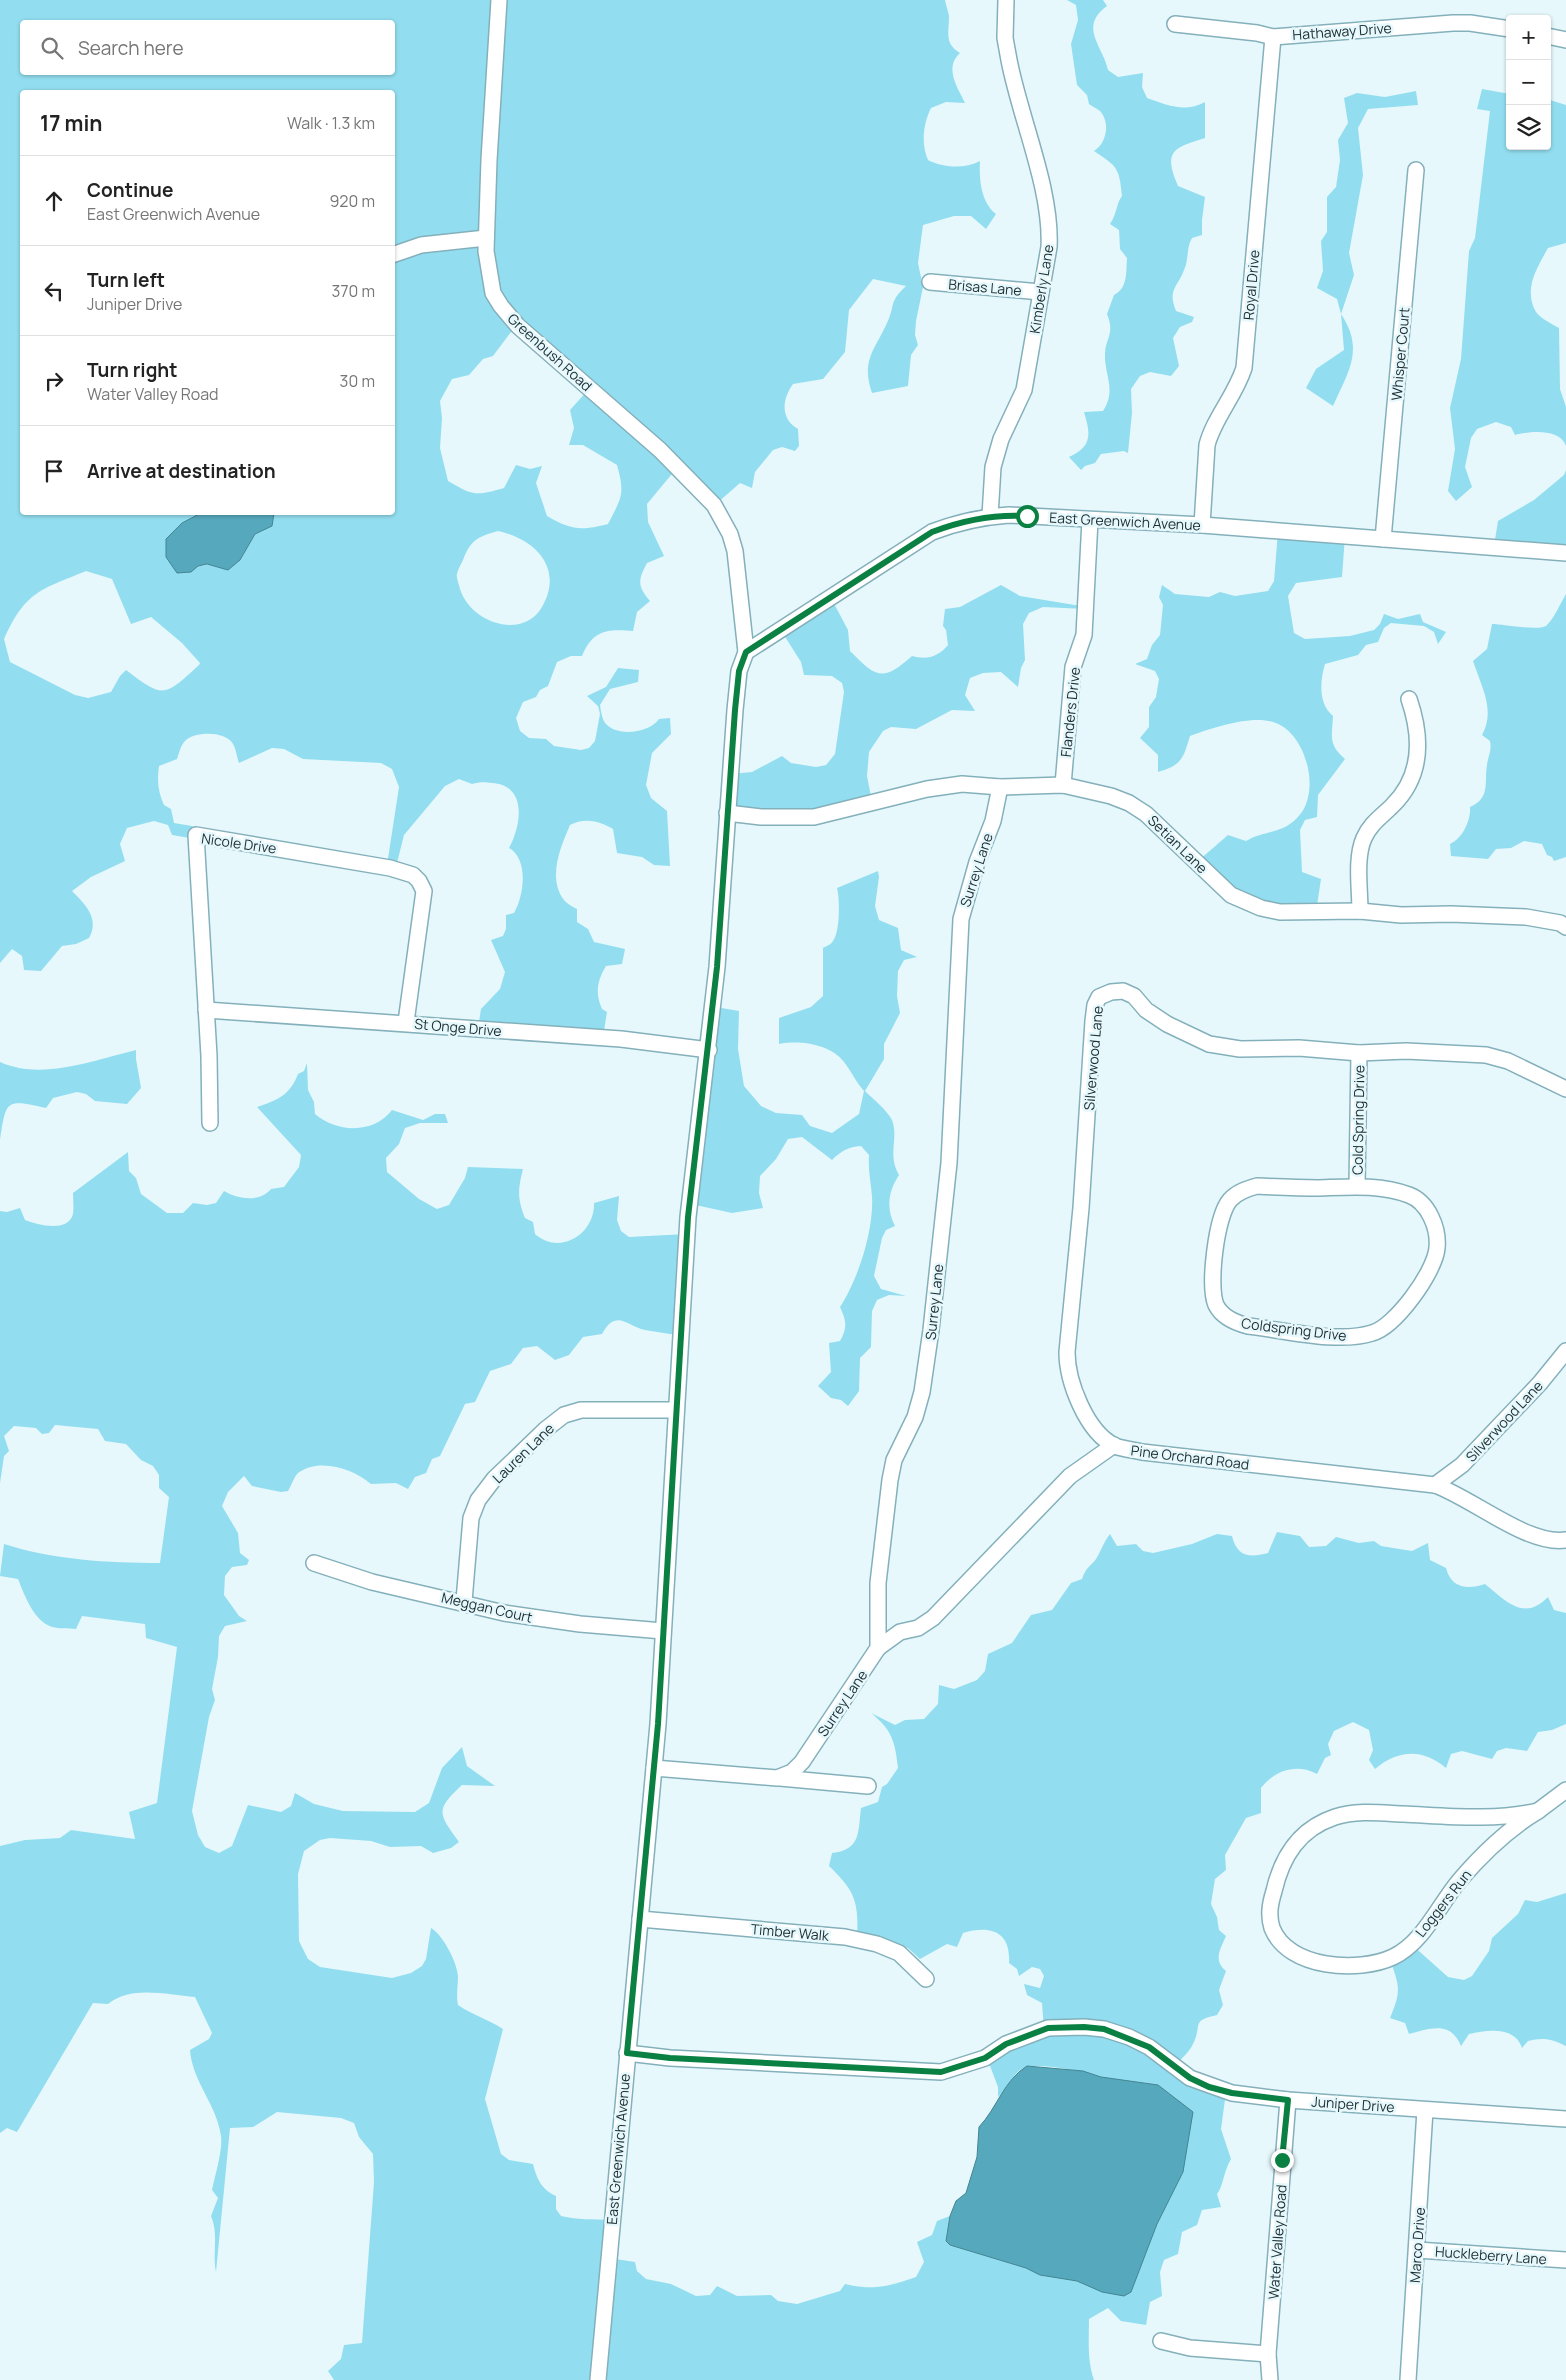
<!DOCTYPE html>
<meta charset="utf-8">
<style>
:root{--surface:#fff;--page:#f6f6f6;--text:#222;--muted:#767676;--line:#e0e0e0}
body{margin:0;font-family:Manrope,sans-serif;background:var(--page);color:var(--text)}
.controls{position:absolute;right:15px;top:15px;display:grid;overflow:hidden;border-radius:5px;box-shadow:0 1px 4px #0004}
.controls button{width:45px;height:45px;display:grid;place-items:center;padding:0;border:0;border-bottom:1px solid var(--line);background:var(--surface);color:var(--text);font:25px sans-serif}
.stop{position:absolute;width:15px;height:15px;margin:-11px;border:4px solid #0b8043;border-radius:50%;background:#fff}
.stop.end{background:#0b8043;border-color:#fff;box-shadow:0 1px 5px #0008}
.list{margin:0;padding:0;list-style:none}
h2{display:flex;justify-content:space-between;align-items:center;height:65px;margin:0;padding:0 20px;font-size:21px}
h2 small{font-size:16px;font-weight:400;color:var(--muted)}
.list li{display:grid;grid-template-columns:32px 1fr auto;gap:15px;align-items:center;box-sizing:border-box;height:90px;padding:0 20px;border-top:1px solid var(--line)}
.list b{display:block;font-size:19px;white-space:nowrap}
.list p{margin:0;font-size:16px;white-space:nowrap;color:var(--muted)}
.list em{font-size:16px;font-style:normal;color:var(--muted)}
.icon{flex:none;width:28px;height:28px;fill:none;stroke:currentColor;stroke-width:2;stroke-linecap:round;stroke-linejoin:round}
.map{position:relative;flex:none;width:1566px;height:2380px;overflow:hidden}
.search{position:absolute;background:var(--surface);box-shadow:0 1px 4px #0004;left:20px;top:20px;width:375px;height:55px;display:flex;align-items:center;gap:12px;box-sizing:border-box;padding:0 18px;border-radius:5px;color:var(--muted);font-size:19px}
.panel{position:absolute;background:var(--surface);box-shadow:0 1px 4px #0004;left:20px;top:90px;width:375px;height:425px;border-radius:5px}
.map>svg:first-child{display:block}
</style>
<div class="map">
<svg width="1566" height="2380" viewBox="0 0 1566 2380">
<rect width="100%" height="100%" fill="#e6f8fc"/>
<g fill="#92def0" fill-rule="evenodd">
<path d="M0 0H945C946 5 948 11 949 16 949 33 944 43 960 53 944 68 957 86 965 103L946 102 931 108C923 124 921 144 928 160 943 168 965 169 980 161 979 180 981 202 996 214L986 229 971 216H954L923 225 918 263 923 287 916 321 915 335 918 345 911 355 908 386 872 393C861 361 874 351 887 323 896 304 888 303 906 286L873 279 849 310 845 352 823 379 793 384C782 399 780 419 798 429L799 446 795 451 782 447 773 450 755 472 752 488 740 483 716 504 676 469 647 504 648 522 664 556 647 563C638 580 637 586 650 601L637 612 633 631C607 629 593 630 582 656H571L557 662 548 686 540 690 536 697 523 702 516 718 520 731 529 738 546 739 554 746 581 750 589 748 595 741 600 714 598 706 587 696 606 687 618 668 639 670 638 682 610 689 600 705C601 711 602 720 606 724 618 737 649 733 659 719L670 718 671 734 652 753 646 785 651 798 667 811 670 866 654 865 642 857 617 853 613 829C600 821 584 817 570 825 561 846 547 878 564 900 567 904 573 907 577 909V922L588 929 594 942 625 949 622 964 606 966C597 981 595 993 602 1009L607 1012 603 1037 478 1028 481 1009 500 989 505 972 491 940 503 936 506 929V915L514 913C524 896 529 859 509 848 522 824 527 785 492 783 484 782 479 782 472 784L459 779 445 786 404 835 396 867 387 865 399 787 392 769 381 763 303 759 284 749 272 748 239 763C237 757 236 749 233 744 226 731 195 731 185 741 181 745 179 753 177 759L159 766C157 781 158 791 164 805L171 809 174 823 192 826 197 835 195 839 172 835 168 825 154 821 127 828 120 844 125 861 91 877 72 891C85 904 100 918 89 938L76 944 62 946 41 971 24 970 22 956 12 949 0 963ZM22 22H392V72H22ZM22 92H392V512L274 513 271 526 255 534 240 560 198 566 182 523 203 513 22 512ZM517 324 588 390 570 410 574 428 569 445H583L617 465C625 494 622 497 608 524 581 531 571 530 547 516L536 483 542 466 530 469 516 465 504 488C475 496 474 496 448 481L440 448 442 418 440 401 452 379 469 375 483 359 493 356ZM498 531C536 539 564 569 542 607 522 641 470 622 460 589 459 584 456 578 457 574 458 569 461 564 463 560 471 539 478 537 498 531ZM86 571 112 579 131 624 151 617 182 643 200 663 199 665C164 697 164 699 126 670L120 676 111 692 88 698 75 695 10 662 4 639C26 591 40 590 86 571Z"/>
<path d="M1067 0H1103L1107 6C1078 27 1103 46 1108 70L1118 77 1143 73 1142 87 1147 98C1167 105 1185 113 1205 102V138C1173 148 1163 151 1178 186L1205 197 1202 220V235L1192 238C1186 248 1189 260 1184 270 1178 287 1167 289 1176 311L1194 317 1192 322 1180 327 1173 338 1179 366 1171 376 1150 372 1140 376 1131 389 1132 413 1128 453 1124 451 1101 454 1095 463 1085 466 1081 470 1069 457C1092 446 1091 435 1084 412L1103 411C1117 389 1104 376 1105 353 1106 337 1115 334 1107 314L1114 295C1128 288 1126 272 1127 258L1120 249 1119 230 1110 224C1117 214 1116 204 1122 196 1119 166 1117 167 1094 151 1106 144 1111 123 1100 111 1097 109 1092 106 1089 104L1087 95 1077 85 1071 44 1078 20 1076 5Z"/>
<path d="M1482 89 1510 94V146H1547V99L1566 105V243L1548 248C1537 268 1523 289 1536 312 1540 318 1552 324 1559 328L1560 389 1566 407V446C1560 428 1529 431 1515 435L1511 427 1496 422 1477 429 1471 438 1465 467 1472 487 1456 501 1448 491 1455 449 1450 408 1461 359 1469 251 1475 238 1490 111 1477 109Z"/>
<path d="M1416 91 1418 105 1368 109 1358 128 1363 175 1349 253 1354 275 1341 314C1365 350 1348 372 1333 406L1306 388 1316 369 1344 350 1341 314 1337 299 1317 288 1323 271 1321 241 1327 232V197L1336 187 1340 160 1338 140 1348 123 1344 98 1357 93 1385 97Z"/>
<path d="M1566 470V552L1494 546 1498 521 1534 500 1564 475Z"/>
<path d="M1278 531 1345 536 1342 577 1296 583 1288 596 1294 633 1305 639 1350 636 1374 630 1380 624 1384 614 1398 619 1420 614 1423 622 1446 632 1438 644 1434 632 1424 626 1391 623 1384 628 1378 642 1366 645 1358 655 1325 664C1320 681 1318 704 1333 716 1332 737 1328 744 1345 759L1318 795 1317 817 1305 820 1300 830 1302 872 1321 879 1316 912 1248 903 1198 861 1228 835 1246 841C1264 830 1280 835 1297 818 1322 794 1307 735 1276 723 1253 714 1212 728 1190 736 1183 759 1182 765 1158 772V755L1140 738 1149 727V707L1156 697 1159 679 1155 671 1135 664 1147 659 1152 645 1160 635 1163 605 1159 597 1162 585 1175 594 1209 597 1220 592 1235 596 1268 591 1274 581Z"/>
<path d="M1001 585 1020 596 1087 607 1085 609 1043 607 1029 613 1023 624 1025 660 1021 668 1018 687 1001 672 983 673 970 678 965 695 975 711 952 710 916 729 891 727 883 731 869 752 867 776 872 802 818 816 731 813V774L752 772 782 756 791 763 816 767 826 765 835 754 844 692 842 683 832 676 804 675 801 662 782 632 831 598 848 630 850 651C876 677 882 683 912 656 927 660 938 657 948 645L946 630 943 626 945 609 960 607Z"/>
<path d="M1566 594V857L1554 861 1552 857 1547 855 1542 844 1524 841 1511 848 1496 849 1488 859 1451 856 1450 844C1463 838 1471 820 1470 807 1491 798 1484 782 1487 765 1488 756 1492 751 1490 741L1482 735C1496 710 1481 686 1473 661L1487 649 1492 624C1503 624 1541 632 1547 625 1555 617 1560 604 1566 594Z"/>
<path d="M878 871 879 877 875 906 879 920 898 928 901 950 917 957 904 960 898 971 897 996 900 1013 884 1044V1059L865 1091C873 1099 887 1110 892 1120 899 1139 887 1154 899 1175 888 1192 886 1208 895 1226L886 1230 882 1238 874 1276 881 1289 906 1296 889 1295 877 1300 872 1311 871 1347 860 1358 859 1391 848 1406 841 1400 831 1398 818 1386 831 1372 829 1343 840 1341C848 1327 846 1320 840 1307 858 1280 874 1229 872 1197 871 1182 868 1171 869 1155L861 1146C848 1147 841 1151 832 1160L802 1137 788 1139 776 1159 760 1176 759 1193 763 1208 732 1213 691 1204 716 1007 739 1011 738 1049 744 1086 761 1106 776 1113 802 1115 810 1126 832 1133 859 1114 864 1091C856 1082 851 1071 844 1062 830 1044 800 1040 779 1044V1018L811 1007 823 996V948C826 946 831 945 833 941 840 932 840 899 837 888Z"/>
<path d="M136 1050V1059L141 1088 127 1104 95 1101 86 1094 77 1092 53 1098 46 1108C6 1099 6 1099 0 1140V1062C42 1081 94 1060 136 1050Z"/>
<path d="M307 1063 308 1090 314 1102 315 1114C337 1133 374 1134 392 1110L423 1120 435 1114H445L448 1123H420L405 1128 399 1144 386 1158 387 1172 419 1199 437 1209 449 1205 465 1178 468 1167 523 1169C518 1189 517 1198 525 1218L533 1222 535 1234C560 1256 595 1234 594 1203L619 1196 617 1220 621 1231 629 1237 687 1234 676 1335C666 1333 655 1332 645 1330 627 1326 616 1308 602 1334L583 1337 569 1355 555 1360 537 1346 523 1348 511 1364 490 1371 475 1402 465 1404 440 1456 432 1459 426 1473 415 1477 408 1489 396 1483 371 1484C354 1469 319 1457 298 1473 294 1477 291 1486 288 1491L281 1492 252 1486 244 1476 228 1492 222 1506 238 1533 240 1553 249 1560 247 1565 232 1567 225 1576 224 1595 239 1616 247 1621 225 1626 219 1636 218 1657 212 1689 215 1700 209 1717 192 1811 198 1835 205 1847 219 1853 232 1846 248 1805 281 1812 291 1806 295 1793 314 1804 343 1811 415 1812 429 1803 442 1768 462 1747 467 1766 495 1786 462 1785C435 1810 438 1813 459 1842L451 1848 433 1853 421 1846 390 1847 371 1841 330 1838 320 1840 304 1851 298 1874 299 1941 308 1959 320 1967 392 1978 411 1973 422 1966 426 1959 431 1928C443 1935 457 1962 458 1976 458 1986 456 1995 458 2005 472 2015 488 2019 503 2029L485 2099 501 2154 509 2160 533 2164C537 2179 541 2189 556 2196V2209L561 2216C578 2220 593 2219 610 2220L609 2258 635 2262 637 2271 646 2279 671 2284 696 2296 710 2295 717 2286 737 2296 771 2295 778 2301 797 2304 840 2291 845 2284C874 2291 889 2286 916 2277L924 2262 917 2242 932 2235 937 2221 950 2216 946 2241 1117 2082C1098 2076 1035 2058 1020 2070 1011 2077 1006 2090 998 2097V2087L987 2058 1044 2029 1042 2003 1027 1995 1024 1984 1040 1988 1044 1976 1040 1969 1032 1967 1019 1976 1017 1969 1009 1963C1011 1931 990 1925 963 1933L957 1947 947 1944 920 1959 908 1948 857 1936C859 1901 854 1890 829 1866L832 1853C861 1850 858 1832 861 1808L878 1802 882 1787 887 1784 898 1768C895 1741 892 1730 871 1713L895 1725 905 1720 924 1719 938 1704 939 1685 954 1689 977 1680 985 1671 988 1654 1012 1643 1031 1615 1052 1610 1071 1583 1082 1579C1086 1567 1090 1567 1096 1559 1101 1551 1103 1543 1110 1534L1117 1546 1136 1544 1143 1551 1153 1553 1192 1544 1217 1534 1232 1536C1237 1557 1250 1558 1268 1553L1277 1532 1300 1536 1309 1547 1326 1546 1336 1537 1359 1543 1374 1541 1381 1546 1412 1551 1428 1543 1430 1560 1446 1568C1451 1588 1467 1590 1485 1584 1506 1601 1524 1622 1548 1597L1554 1610 1566 1613V1724L1552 1730 1538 1732 1527 1751 1506 1748 1497 1751 1492 1759 1462 1751 1451 1754 1446 1768C1422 1748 1398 1750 1375 1769L1369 1760 1373 1750 1369 1730 1353 1722 1334 1731 1328 1744 1331 1755 1325 1758 1317 1774C1297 1763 1275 1770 1261 1788V1813L1246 1818 1225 1855 1226 1870 1215 1879 1211 1904 1217 1917 1219 1930 1226 1936C1220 1950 1213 1960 1226 1971L1219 1990 1223 2005 1217 2015C1190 2021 1203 2024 1193 2044 1190 2051 1181 2059 1176 2065L1226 2092 1221 2129 1231 2159C1224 2170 1223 2187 1217 2194L1221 2207 1202 2210 1197 2225 1182 2232 1178 2254 1164 2260 1160 2272 1162 2296 1150 2302 1146 2325 1121 2321 1108 2308 1089 2319C1089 2340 1087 2360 1094 2380H334L328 2371 341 2359 344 2345 362 2343 374 2182 373 2154 359 2137 354 2123 341 2118 277 2112 253 2127 230 2128 216 2272C212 2253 219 2234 211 2216L218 2198 212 2190C215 2175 223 2150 221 2136 217 2105 192 2081 190 2050L209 2039 212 2033 195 1997C167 1995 131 1985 108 2004L93 2003 17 2132 7 2128 0 2133V1846L25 1840 60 1838 71 1830 135 1839 129 1812 157 1803 177 1647 146 1638 145 1624 82 1616 76 1629C69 1628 59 1629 52 1627 33 1620 25 1596 18 1579L0 1576 4 1544C54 1560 108 1563 160 1563L169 1497 159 1488V1475L153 1466 141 1460 126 1444 105 1441 98 1429 55 1425 49 1433 42 1434 36 1428 14 1426 4 1436 9 1451 4 1456 0 1483V1211L7 1212 20 1208 25 1220C38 1225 68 1233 73 1214 74 1207 73 1199 73 1193L128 1152 129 1171 136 1178 141 1194 167 1213H183L193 1203 207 1205 216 1203 224 1191C238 1199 259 1203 271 1189L284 1187 299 1167 301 1155 257 1107C278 1100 290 1095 298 1074L304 1071Z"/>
<path d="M1566 1893V2046C1552 2039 1543 2037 1528 2041L1522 2048C1515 2026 1488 2030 1469 2034L1461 2046C1451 2021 1431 2028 1409 2034L1405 2023 1390 2018C1402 1990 1399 1986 1390 1959L1411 1944 1448 1977 1464 1980 1472 1976 1489 1951 1492 1938 1518 1914 1525 1900 1537 1902Z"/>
</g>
<g fill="#56a9bd" stroke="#448493">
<path d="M203 512H274V513L272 526 255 534 240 560 228 570 207 564 198 566 191 572 177 573 166 557V539L182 523Z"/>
<path d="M1027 2066 1083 2071 1101 2077 1158 2085 1193 2112 1183 2172 1157 2224 1131 2292 1124 2296 1102 2292 1077 2281 1040 2275 1026 2268 950 2245 946 2241 950 2216 956 2201 966 2193 977 2157 979 2127C997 2108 1004 2080 1027 2066Z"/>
</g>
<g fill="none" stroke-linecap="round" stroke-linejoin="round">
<defs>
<g id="minor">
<path d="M499 0 489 160 486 251 493 293 501 306 518 326 660 450 714 505 730 534 735 551 746 652"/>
<path d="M1175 24 1257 33 1273 37 1453 23H1470L1510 29"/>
<path d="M1547 36 1566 40"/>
<path d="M392 255 421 245 486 238"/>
<path d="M930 282 1040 292"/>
<path d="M990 516 993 467 1001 439 1024 390 1049 247C1052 189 1020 118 1009 60L1005 38 1006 0"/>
<path d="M1202 525 1207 445C1214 418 1235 396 1244 368L1273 37"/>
<path d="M1383 539 1416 170"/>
<path d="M1063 785 1073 667 1084 635 1090 520"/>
<path d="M727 813 761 817H814L927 789 962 784 1000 787 1063 785 1111 796 1129 803 1146 814 1231 895 1261 908 1280 912 1360 911 1401 915 1451 914 1526 917 1560 923 1566 927"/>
<path d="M1360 911C1360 889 1355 858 1364 838 1370 824 1381 817 1392 806 1423 776 1422 737 1409 699"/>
<path d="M206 1010 621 1039 709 1050"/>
<path d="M1566 1089 1508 1061 1486 1055 1406 1051 1359 1053 1299 1048 1240 1049 1209 1044 1167 1024 1146 1010 1134 996 1123 991 1111 992 1099 997 1095 1005 1093 1021 1081 1208 1067 1352C1067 1381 1086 1432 1115 1446 1123 1449 1133 1450 1142 1452L1435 1485C1472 1498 1528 1546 1566 1540"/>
<path d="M210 1123 209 1056 196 835 390 868 413 875 419 881 424 891 406 1022"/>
<path d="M1257 1186C1277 1187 1298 1188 1318 1188 1348 1187 1380 1184 1409 1195 1428 1202 1439 1228 1437 1248 1435 1272 1395 1327 1372 1333 1338 1344 1284 1330 1248 1326 1236 1323 1222 1317 1216 1305 1208 1286 1216 1216 1230 1200 1237 1192 1247 1189 1257 1186Z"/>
<path d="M1357 1186 1359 1053"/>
<path d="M1435 1485 1462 1465 1540 1383 1566 1351"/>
<path d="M314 1563 372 1582 504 1613 580 1624 663 1631"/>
<path d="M464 1601 471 1518 478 1500 494 1479 546 1429 564 1415 581 1410H675"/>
<path d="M878 1648 900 1632 918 1628 933 1618 1070 1476 1114 1445"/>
<path d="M654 1768 777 1778 792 1772 802 1762 878 1648V1583L890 1480 894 1460 915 1417 922 1392 931 1330 949 1163 961 919 977 862 993 821 1000 787"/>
<path d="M780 1778 868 1786"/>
<path d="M1538 1811C1508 1829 1482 1854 1459 1881 1439 1905 1423 1943 1393 1957 1359 1973 1288 1969 1272 1928 1268 1915 1270 1904 1274 1891 1282 1856 1299 1829 1335 1817 1357 1810 1381 1813 1403 1814 1448 1816 1494 1821 1538 1811Z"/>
<path d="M1538 1811 1566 1790"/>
<path d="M640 1919 845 1937 877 1944 899 1953 926 1979"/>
<path d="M627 2053 670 2058 941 2072 985 2058 1006 2044 1048 2028 1084 2027 1104 2029 1129 2037 1149 2047 1190 2078 1232 2093 1288 2100 1566 2119"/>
<path d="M1417 2250 1566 2260"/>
<path d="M1161 2341 1190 2348 1268 2354"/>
<path d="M598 2380 658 1724 688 1217 717 967 735 710 739 671 746 652 932 532C958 522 981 517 1009 515L1202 525 1566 553"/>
<path d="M1270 2380 1268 2354 1288 2100"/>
<path d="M1408 2380 1425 2110"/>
</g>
</defs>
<use href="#minor" stroke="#84b0bb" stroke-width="18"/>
<use href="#minor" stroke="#fff" stroke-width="15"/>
</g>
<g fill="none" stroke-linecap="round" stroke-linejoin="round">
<path stroke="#0b8043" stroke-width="6" d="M1027 516C993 514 963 520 932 532L746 652 739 671 735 710 717 967 688 1217 658 1724 627 2053 670 2058 941 2072 985 2058 1006 2044 1048 2028 1084 2027 1104 2029 1149 2047 1190 2078 1209 2087 1232 2093 1288 2100 1282 2160"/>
</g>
<g text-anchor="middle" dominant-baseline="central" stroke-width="5" stroke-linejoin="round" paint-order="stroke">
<g font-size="14" fill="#1b2d31" stroke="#e6f8fc">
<text transform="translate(1342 31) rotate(-4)">Hathaway Drive</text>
<text transform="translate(1251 285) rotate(-85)">Royal Drive</text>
<text transform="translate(985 287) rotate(5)">Brisas Lane</text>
<text transform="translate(1041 289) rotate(-81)">Kimberly Lane</text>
<text transform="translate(550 352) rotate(42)">Greenbush Road</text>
<text transform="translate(1400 354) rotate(-85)">Whisper Court</text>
<text transform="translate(1125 521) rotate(3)">East Greenwich Avenue</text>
<text transform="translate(1070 712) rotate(-84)">Flanders Drive</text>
<text transform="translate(239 843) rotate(8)">Nicole Drive</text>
<text transform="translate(1178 844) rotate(44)">Setian Lane</text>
<text transform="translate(976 870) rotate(-72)">Surrey Lane</text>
<text transform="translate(458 1027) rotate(5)">St Onge Drive</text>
<text transform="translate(1093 1058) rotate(-85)">Silverwood Lane</text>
<text transform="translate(1358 1120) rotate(-89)">Cold Spring Drive</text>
<text transform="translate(934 1302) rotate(-84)">Surrey Lane</text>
<text transform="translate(1294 1329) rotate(7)">Coldspring Drive</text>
<text transform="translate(1504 1421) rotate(-47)">Silverwood Lane</text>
<text transform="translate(523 1453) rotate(-44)">Lauren Lane</text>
<text transform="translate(1190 1457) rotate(7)">Pine Orchard Road</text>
<text transform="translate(487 1607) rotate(13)">Meggan Court</text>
<text transform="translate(842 1703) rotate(-56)">Surrey Lane</text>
<text transform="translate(1443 1903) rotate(-52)">Loggers Run</text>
<text transform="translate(790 1932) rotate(5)">Timber Walk</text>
<text transform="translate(1353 2104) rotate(4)">Juniper Drive</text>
<text transform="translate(618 2149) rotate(-85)">East Greenwich Avenue</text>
<text transform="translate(1277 2242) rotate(-86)">Water Valley Road</text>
<text transform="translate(1417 2245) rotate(-86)">Marco Drive</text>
<text transform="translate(1491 2255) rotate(4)">Huckleberry Lane</text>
</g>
</g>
</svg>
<div class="controls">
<button>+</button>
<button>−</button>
<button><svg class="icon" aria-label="layers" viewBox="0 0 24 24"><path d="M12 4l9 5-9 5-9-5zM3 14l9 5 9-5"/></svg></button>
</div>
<div class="stop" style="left:1027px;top:516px"></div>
<div class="stop end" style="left:1282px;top:2160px"></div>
<div class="search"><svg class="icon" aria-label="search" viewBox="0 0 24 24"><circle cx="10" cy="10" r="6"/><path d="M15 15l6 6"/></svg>Search here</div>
<section class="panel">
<h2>17 min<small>Walk · 1.3 km</small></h2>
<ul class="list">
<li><svg class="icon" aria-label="ahead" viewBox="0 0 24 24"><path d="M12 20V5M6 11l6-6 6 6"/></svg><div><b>Continue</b><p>East Greenwich Avenue</p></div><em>920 m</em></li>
<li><svg class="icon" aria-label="left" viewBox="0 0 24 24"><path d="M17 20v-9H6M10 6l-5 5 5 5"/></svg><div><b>Turn left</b><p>Juniper Drive</p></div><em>370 m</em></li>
<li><svg class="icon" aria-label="right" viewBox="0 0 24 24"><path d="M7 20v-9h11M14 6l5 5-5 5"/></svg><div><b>Turn right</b><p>Water Valley Road</p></div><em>30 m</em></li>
<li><svg class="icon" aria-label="arrive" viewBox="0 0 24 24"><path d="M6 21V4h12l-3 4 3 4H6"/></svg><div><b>Arrive at destination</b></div></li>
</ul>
</section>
</div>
